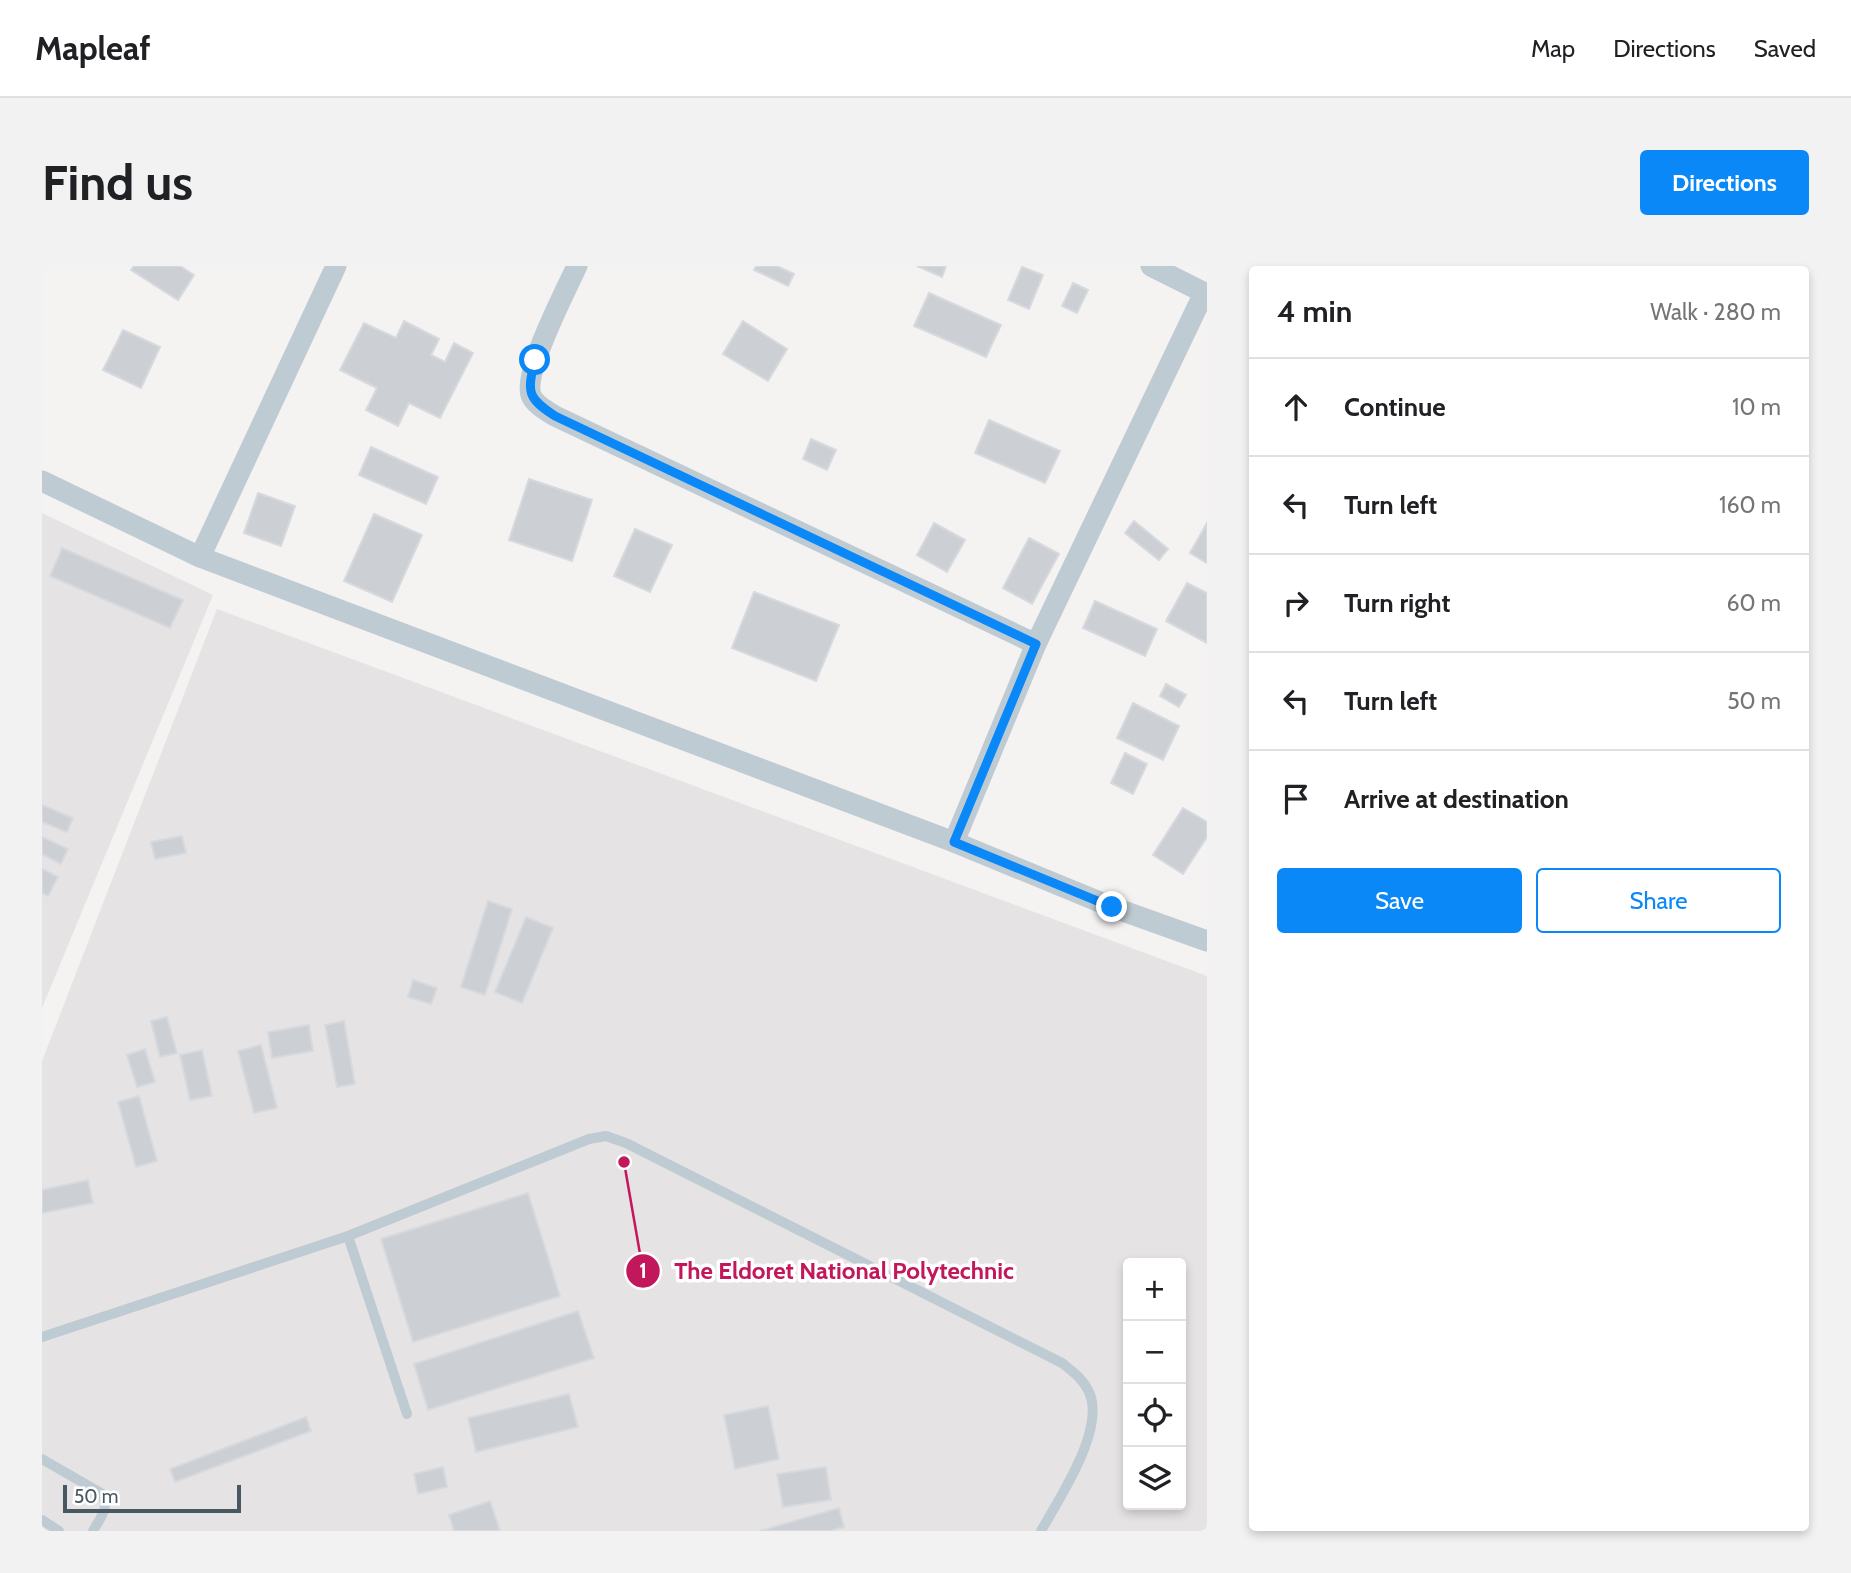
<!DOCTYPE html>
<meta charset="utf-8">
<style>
:root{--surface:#fff;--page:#f2f2f2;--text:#202124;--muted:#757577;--line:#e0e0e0;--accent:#0a88f7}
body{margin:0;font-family:Cabin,sans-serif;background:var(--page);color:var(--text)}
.controls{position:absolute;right:21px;bottom:21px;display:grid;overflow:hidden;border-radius:7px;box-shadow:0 4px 10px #0003}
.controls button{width:63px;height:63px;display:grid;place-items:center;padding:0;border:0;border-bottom:2px solid var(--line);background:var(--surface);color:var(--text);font:35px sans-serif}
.scale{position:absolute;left:21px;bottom:18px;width:178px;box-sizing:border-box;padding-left:7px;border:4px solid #485862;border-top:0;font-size:19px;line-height:24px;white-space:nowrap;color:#485862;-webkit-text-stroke:5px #fff;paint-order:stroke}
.stop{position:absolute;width:21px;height:21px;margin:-16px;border:5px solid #0a88f7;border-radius:50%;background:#fff}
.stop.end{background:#0a88f7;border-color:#fff;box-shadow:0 2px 7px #0008}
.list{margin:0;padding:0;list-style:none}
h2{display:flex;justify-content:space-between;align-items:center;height:91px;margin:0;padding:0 28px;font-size:30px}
h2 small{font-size:23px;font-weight:400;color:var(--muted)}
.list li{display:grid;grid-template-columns:46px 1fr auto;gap:21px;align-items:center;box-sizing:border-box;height:98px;padding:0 28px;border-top:2px solid var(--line)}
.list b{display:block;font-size:26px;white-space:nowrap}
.list em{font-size:23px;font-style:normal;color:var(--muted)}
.actions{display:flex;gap:14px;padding:21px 28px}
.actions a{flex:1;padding:16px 0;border:2px solid var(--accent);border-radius:7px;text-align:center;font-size:24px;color:var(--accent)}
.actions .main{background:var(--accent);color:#fff}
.icon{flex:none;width:38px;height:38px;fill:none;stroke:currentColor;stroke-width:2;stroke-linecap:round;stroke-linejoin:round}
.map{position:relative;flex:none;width:1165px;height:1265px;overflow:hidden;border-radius:7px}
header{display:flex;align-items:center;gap:42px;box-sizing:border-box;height:98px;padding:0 35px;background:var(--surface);border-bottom:2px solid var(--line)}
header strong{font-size:33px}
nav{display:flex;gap:38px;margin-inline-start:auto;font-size:24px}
.intro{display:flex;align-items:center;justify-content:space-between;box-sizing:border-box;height:168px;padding:0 42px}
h1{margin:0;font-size:49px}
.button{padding:18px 32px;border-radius:7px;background:var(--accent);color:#fff;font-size:24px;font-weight:700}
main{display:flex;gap:42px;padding:0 42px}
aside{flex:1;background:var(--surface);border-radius:7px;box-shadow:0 4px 10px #0003}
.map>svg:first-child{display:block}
</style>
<header>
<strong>Mapleaf</strong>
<nav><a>Map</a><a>Directions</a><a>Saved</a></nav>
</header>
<div class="intro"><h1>Find us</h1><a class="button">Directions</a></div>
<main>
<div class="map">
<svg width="1165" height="1265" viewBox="0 0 1165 1265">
<rect width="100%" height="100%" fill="#f5f2f2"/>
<g fill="#e6e3e4" fill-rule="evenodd">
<path d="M0 247 171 329 0 742Z"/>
<path d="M175 343 1165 710V1265H0V795ZM1086 997H1139V1239H1086Z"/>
</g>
<g fill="#ccd0d5" stroke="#d6d9de" stroke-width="2">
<path d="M92 0H138L152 9 136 34 89 4Z"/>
<path d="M714 0H735L752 8 746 20 712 4Z"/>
<path d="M875 0H904L900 11Z"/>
<path d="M980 1 1001 9 987 43 966 34Z"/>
<path d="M1031 17 1046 24 1035 47 1020 40Z"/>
<path d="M887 27 959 59 944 91 872 60Z"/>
<path d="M362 55 397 73 389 89 403 96 412 77 431 87 398 152 367 137 356 160 324 144 335 122 298 104 322 57 354 72Z"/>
<path d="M701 55 745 83 726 115 681 88Z"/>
<path d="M81 64 118 81 99 122 61 104Z"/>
<path d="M947 154 1018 185 1003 217 933 187Z"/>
<path d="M769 173 794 184 785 204 761 193Z"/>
<path d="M329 181 396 211 384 238 317 209Z"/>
<path d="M487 213 550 234 530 295 467 274Z"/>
<path d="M216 227 253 240 239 280 202 267Z"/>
<path d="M332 248 380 269 350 336 302 315Z"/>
<path d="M1092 255 1126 283 1117 294 1083 267Z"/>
<path d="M892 257 923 274 905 306 875 289Z"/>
<path d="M1165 257V297L1148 287Z"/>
<path d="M593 263 630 279 608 326 572 310Z"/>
<path d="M987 272 1017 288 990 338 961 322Z"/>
<path d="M20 282 141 334 128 362 8 310Z"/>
<path d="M1145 317 1165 327V377L1124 355Z"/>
<path d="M712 326 797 359 774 415 690 382Z"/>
<path d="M1053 335 1115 363 1103 390 1041 362Z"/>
<path d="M1124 418 1144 429 1137 441 1118 430Z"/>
<path d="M1091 437 1137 460 1121 494 1075 472Z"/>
<path d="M1083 487 1105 498 1091 528 1069 517Z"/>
<path d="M0 539 31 552 25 566 0 556Z"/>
<path d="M1141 542 1165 556V571L1141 608 1111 589Z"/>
<path d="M140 570 144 587 113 593 109 576Z"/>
<path d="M0 571 26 583 19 598 0 588Z"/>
<path d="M0 603 16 611 6 630 0 627Z"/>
<path d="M446 635 470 643 443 729 419 721Z"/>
<path d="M484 651 511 662 480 737 453 726Z"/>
<path d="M371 714 395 722 389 738 366 731Z"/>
<path d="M125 751 135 787 118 791 109 755Z"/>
<path d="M302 755 313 818 295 821 283 759Z"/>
<path d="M267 759 271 785 230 792 226 766Z"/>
<path d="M219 779 235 842 212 847 196 785Z"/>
<path d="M103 783 113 816 95 821 85 789Z"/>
<path d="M160 784 170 830 148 834 138 789Z"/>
<path d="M97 830 115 895 94 901 76 836Z"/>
<path d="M46 914 51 937 0 947V924Z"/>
<path d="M486 927 518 1030 371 1076 339 973Z"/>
<path d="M536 1045 552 1092 386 1144 372 1098Z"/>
<path d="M527 1128 536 1161 434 1186 426 1152Z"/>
<path d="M726 1140 737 1193 693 1203 682 1149Z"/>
<path d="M264 1151 269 1165 133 1216 128 1203Z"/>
<path d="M401 1201 405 1221 376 1228 372 1208Z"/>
<path d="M784 1201 789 1234 741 1241 735 1208Z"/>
<path d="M448 1235 458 1265H412L407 1249Z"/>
<path d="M797 1242 802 1261 787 1265H718Z"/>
</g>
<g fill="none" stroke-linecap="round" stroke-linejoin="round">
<g stroke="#bfcbd3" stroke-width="10">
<path d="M306 970 547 873 564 870 584 877 1020 1097C1030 1105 1040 1112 1046 1124 1066 1161 1017 1232 999 1265"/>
<path d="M0 1071 306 970 365 1148"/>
<path d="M0 1193 59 1227C69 1241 58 1252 51 1265"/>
<path d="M0 1254 17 1265"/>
</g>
<g stroke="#bfcbd3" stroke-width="21">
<path d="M535 0C524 24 481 106 489 129 492 138 505 145 513 150L994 378"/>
<path d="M1109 0 1165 28"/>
<path d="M0 215 158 291 912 576 1070 641 1165 675"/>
<path d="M158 291 294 0"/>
<path d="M912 576 994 378 1162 27"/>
</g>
</g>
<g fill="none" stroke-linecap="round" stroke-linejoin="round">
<path stroke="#0a88f7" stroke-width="9" d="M493 94C485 126 485 132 513 150L994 378 912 576 1070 641"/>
</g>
<path fill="none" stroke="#c2185b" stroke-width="2.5" d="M582 896L601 1005"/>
<g fill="#c2185b" stroke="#fff" stroke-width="2.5">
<circle cx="582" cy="896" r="7"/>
<circle cx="601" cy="1005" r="18"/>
</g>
<g font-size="21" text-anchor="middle" font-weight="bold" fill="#fff">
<text x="601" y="1012">1</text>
</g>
<g font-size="24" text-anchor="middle" font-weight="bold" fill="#c2185b" stroke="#fff" stroke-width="7" stroke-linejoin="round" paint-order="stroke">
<text x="802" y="1013">The Eldoret National Polytechnic</text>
</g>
</svg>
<div class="controls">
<button>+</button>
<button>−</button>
<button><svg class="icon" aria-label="locate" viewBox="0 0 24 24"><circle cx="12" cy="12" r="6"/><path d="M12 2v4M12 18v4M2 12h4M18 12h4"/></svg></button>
<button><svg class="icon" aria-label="layers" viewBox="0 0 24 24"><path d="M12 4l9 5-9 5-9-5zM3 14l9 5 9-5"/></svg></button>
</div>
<div class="scale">50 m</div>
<div class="stop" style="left:493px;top:94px"></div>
<div class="stop end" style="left:1070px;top:641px"></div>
</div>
<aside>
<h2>4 min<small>Walk · 280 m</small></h2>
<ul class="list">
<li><svg class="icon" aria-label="ahead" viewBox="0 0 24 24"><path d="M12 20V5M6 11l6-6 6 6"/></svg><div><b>Continue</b></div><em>10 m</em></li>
<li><svg class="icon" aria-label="left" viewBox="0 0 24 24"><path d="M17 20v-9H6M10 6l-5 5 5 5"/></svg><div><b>Turn left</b></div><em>160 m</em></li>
<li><svg class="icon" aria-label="right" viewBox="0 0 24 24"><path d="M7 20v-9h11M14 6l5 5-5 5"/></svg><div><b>Turn right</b></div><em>60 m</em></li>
<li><svg class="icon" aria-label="left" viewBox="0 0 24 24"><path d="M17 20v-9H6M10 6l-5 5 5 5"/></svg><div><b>Turn left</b></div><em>50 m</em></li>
<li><svg class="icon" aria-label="arrive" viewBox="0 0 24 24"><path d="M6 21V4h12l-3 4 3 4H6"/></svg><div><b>Arrive at destination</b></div></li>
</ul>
<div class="actions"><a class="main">Save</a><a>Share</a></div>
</aside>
</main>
